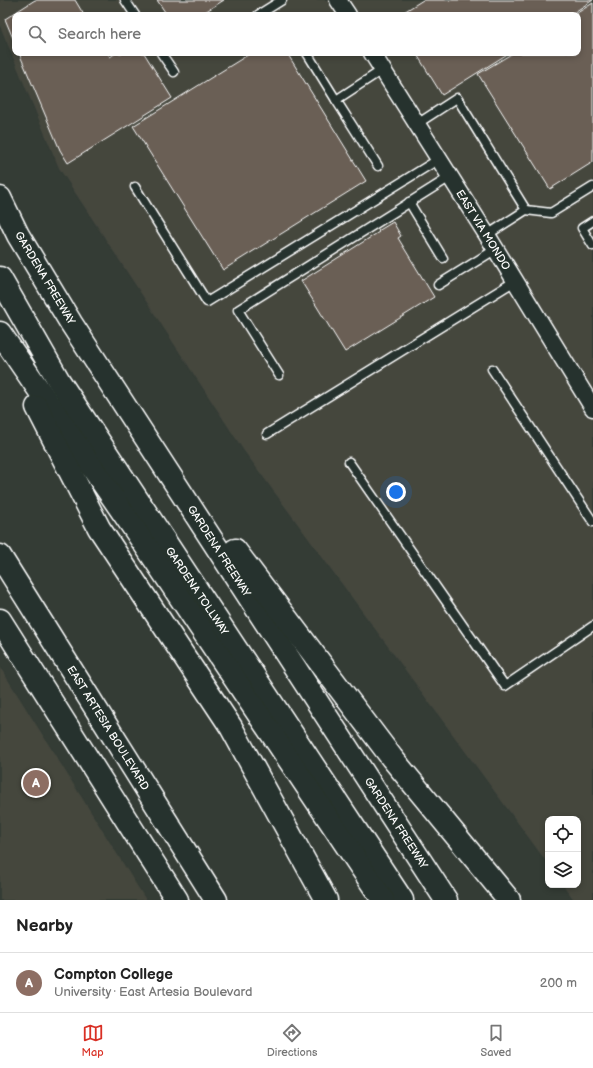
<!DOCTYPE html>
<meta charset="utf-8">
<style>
:root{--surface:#fff;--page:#f2f2f2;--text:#222;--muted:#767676;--line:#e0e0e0;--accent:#d93025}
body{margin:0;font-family:"Balsamiq Sans",sans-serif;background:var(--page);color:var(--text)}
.controls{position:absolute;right:12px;bottom:12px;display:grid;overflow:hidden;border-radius:8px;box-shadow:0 2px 6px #0003}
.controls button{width:36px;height:36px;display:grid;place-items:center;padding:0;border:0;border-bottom:1px solid var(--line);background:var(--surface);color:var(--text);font:20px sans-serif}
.you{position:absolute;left:396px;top:492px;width:14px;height:14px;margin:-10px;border:3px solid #fff;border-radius:50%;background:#1a73e8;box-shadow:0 0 0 6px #1a73e833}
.badge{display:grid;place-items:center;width:26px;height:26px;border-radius:50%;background:var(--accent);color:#fff;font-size:13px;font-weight:700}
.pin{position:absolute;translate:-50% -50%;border:2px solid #fff;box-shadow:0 1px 4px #0006}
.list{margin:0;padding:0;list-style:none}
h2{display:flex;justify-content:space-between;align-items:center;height:52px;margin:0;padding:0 16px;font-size:17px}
h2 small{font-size:13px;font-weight:400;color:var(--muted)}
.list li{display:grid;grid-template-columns:26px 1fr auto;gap:12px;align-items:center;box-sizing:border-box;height:60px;padding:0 16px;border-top:1px solid var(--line)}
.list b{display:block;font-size:15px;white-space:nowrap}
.list p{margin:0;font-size:13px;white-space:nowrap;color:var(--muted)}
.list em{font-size:13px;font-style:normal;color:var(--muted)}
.icon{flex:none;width:22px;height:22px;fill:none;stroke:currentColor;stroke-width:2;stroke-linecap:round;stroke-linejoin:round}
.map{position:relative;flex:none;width:593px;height:900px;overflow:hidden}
.search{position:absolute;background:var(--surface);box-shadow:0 2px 6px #0003;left:12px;right:12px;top:12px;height:44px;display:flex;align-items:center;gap:10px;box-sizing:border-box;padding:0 14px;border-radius:8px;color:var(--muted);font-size:15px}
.sheet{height:112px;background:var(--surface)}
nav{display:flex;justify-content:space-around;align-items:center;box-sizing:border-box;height:56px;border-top:1px solid var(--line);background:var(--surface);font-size:11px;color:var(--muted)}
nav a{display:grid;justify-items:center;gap:2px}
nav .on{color:var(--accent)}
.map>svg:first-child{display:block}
</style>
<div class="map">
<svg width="593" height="900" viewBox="0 0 593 900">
<rect width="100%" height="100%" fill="#343c35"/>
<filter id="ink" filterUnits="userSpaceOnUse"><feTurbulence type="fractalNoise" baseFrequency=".025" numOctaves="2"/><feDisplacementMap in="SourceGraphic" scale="8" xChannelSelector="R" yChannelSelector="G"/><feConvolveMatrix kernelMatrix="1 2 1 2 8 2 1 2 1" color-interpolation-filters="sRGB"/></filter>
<g filter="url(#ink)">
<g fill="#44463e" fill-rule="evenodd">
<path d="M0 0H593V900H574L563 885H578V819H548V864L244 451 59 168 0 26ZM15 15H578V53H15Z"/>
<path d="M0 667 146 900H0Z"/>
</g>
<g fill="#6a5f54" stroke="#fff">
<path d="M35 0H75L84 15H15V43L5 19Z"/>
<path d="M157 0H224L200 15H167Z"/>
<path d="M423 0H593L570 15H399Z"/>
<path d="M593 3V162L550 189 478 74 513 53H578V15H574Z"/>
<path d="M19 53H108L110 57 116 53H144L172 98 68 163 60 150Z"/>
<path d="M251 53H287L366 181 223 270 133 126Z"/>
<path d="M416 53H509L442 95Z"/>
<path d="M393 222 401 236 398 238 434 297 345 352 301 281 379 232 378 231Z"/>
</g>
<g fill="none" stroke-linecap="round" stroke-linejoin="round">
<defs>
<g id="lane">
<path d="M125 0 135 15"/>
<path d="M258 15 282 0"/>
<path d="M161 53 174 72"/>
<path d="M307 53 336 100"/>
<path d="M417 124 457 98 526 210 487 235"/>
<path d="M378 166 336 100 382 70"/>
<path d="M135 187 207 302 439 159"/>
<path d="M409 202 443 258"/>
<path d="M526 210 551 213 593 187"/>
<path d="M593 221 582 228 593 246"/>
<path d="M438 285 496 249"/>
<path d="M492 369 593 522"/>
<path d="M279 375 238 310 450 177"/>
<path d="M267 434 515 281"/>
<path d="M349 462 505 686 593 626"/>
</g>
<g id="street">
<path d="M338 0 348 15"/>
<path d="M372 53 487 235 593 408"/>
</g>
<g id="primary">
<path d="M0 556 216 900"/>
<path d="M0 620 177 900"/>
</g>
<g id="highway">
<path d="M0 198 18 235 71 323 446 900"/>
<path d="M0 278 59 381 402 900"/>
<path d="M0 333 135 530 383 900"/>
<path d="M37 407 99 528 231 727 326 900"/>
<path d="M235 550 392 758 509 900"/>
</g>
</defs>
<use href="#lane" stroke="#fff" stroke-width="11"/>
<use href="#street" stroke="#fff" stroke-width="19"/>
<use href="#primary" stroke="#fff" stroke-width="25"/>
<use href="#highway" stroke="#fff" stroke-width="25"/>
<use href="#lane" stroke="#26332d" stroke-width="8"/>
<use href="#street" stroke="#26332d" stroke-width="16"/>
<use href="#primary" stroke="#26332d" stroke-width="22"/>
<use href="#highway" stroke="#26332d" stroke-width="22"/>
</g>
</g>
<g text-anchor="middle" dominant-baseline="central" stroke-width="4" stroke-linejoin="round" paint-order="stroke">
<g font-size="11" fill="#fff" stroke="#26332d">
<text transform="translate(483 230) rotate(58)">EAST VIA MONDO</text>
<text transform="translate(45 278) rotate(59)">GARDENA FREEWAY</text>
<text transform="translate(219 551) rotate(57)">GARDENA FREEWAY</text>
<text transform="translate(197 591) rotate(56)">GARDENA TOLLWAY</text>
<text transform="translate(108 728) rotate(58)">EAST ARTESIA BOULEVARD</text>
<text transform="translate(396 823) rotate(57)">GARDENA FREEWAY</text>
</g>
</g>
</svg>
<div class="controls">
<button><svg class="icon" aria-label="locate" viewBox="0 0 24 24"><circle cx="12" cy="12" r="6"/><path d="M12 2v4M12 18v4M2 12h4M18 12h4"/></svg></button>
<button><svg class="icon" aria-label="layers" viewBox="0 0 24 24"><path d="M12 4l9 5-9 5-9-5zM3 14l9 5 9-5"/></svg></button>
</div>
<div class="you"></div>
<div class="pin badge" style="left:36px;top:783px;background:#8d6e63">A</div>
<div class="search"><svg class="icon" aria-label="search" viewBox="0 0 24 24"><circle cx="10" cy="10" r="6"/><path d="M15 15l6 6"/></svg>Search here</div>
</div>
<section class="sheet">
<h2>Nearby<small></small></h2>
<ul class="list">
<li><span class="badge" style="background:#8d6e63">A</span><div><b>Compton College</b><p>University · East Artesia Boulevard</p></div><em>200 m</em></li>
</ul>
</section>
<nav>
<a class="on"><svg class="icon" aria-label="map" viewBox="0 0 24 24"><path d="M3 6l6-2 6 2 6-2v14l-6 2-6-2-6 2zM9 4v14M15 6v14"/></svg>Map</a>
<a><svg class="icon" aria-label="directions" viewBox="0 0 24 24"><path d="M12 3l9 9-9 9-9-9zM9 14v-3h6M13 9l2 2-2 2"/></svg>Directions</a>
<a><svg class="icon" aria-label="saved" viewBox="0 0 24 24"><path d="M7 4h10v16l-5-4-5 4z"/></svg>Saved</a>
</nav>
